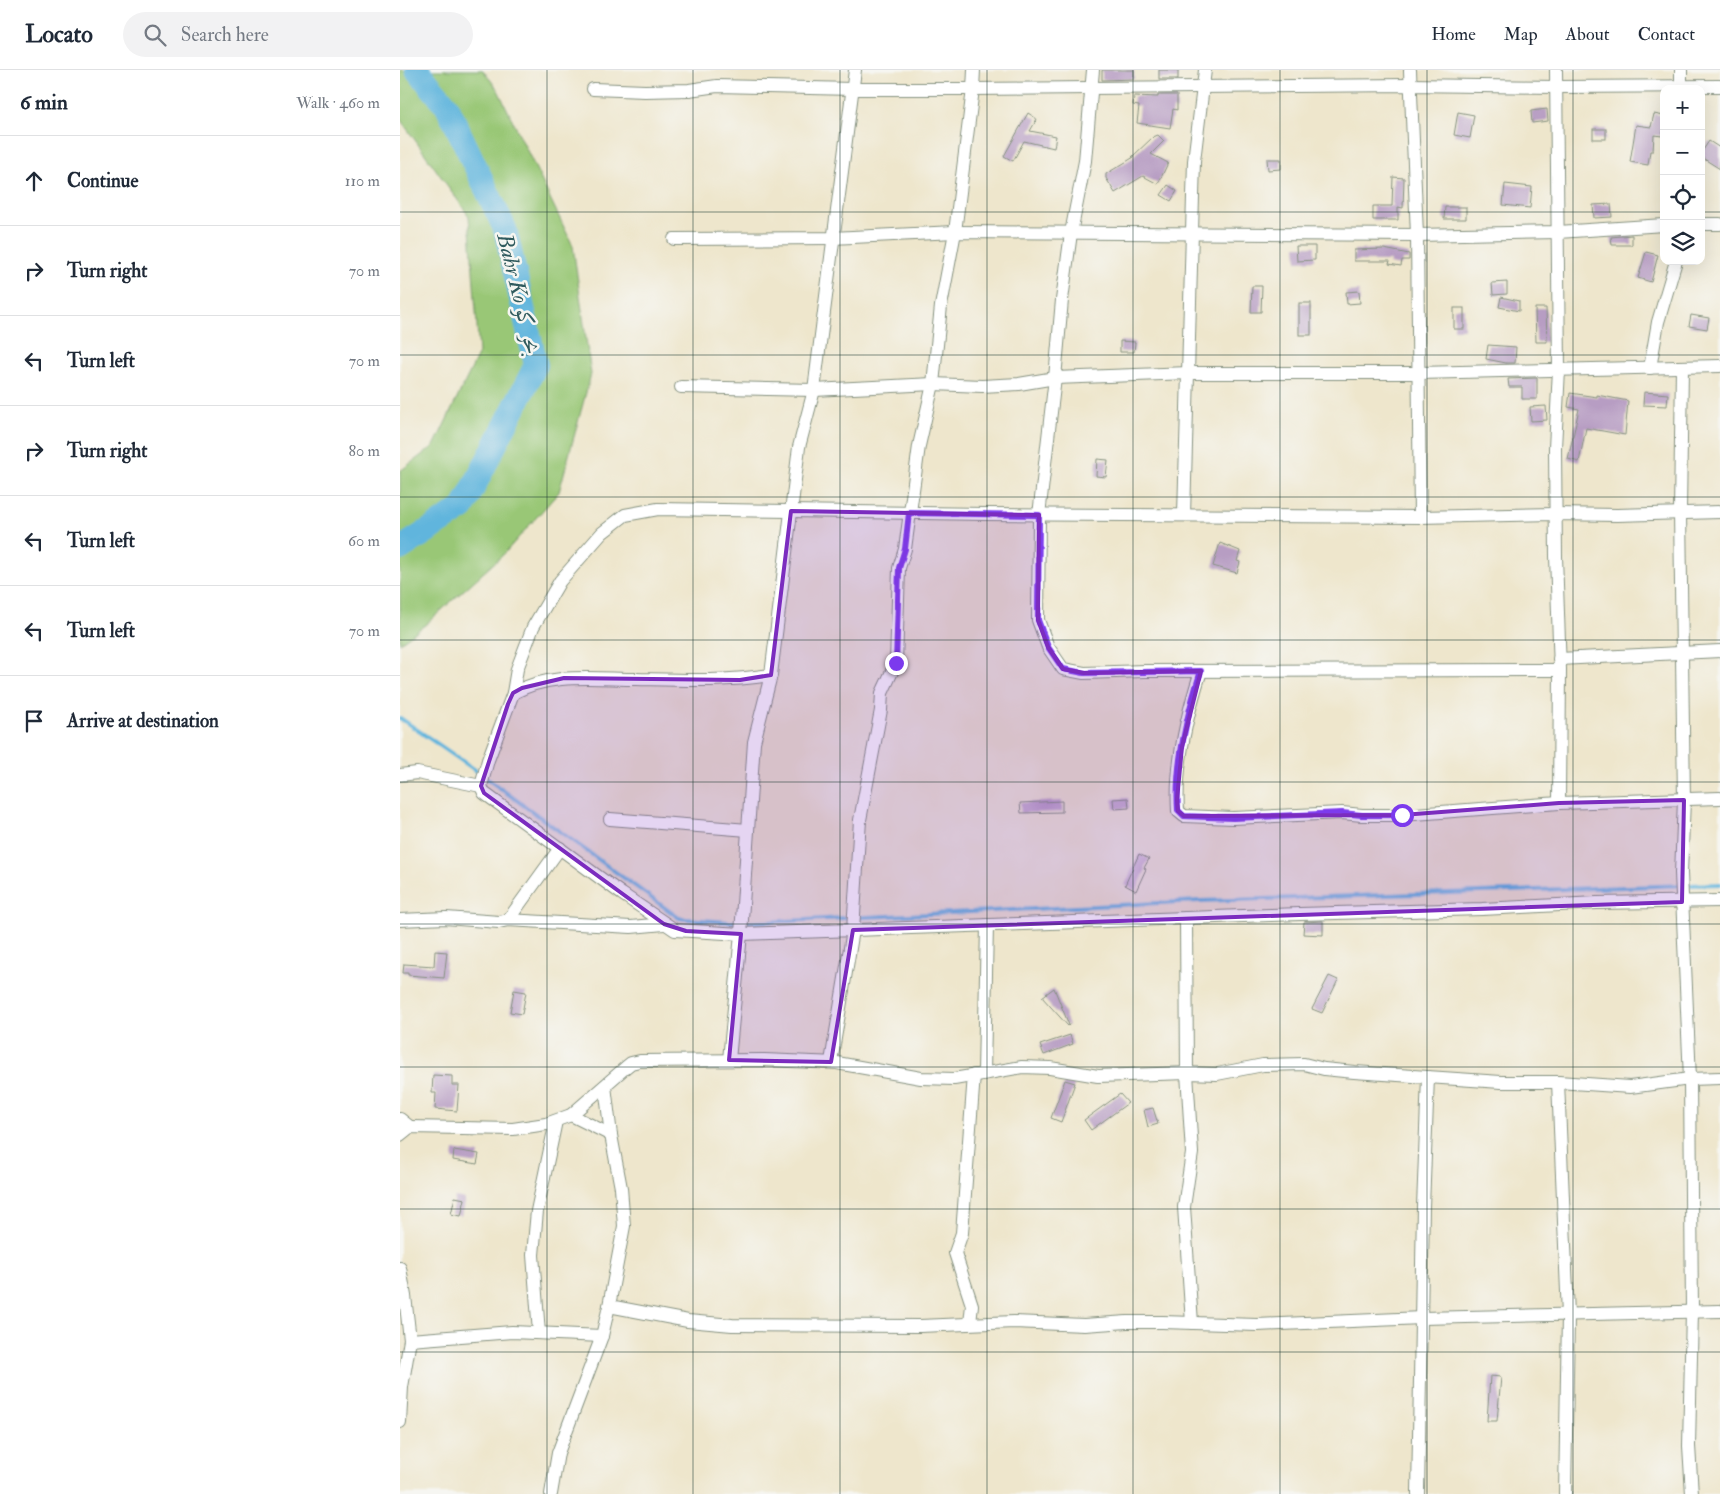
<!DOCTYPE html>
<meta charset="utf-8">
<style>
:root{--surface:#fff;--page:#f2f2f3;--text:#1f2937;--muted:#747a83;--line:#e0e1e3}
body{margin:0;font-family:"IM FELL Double Pica",Amiri,serif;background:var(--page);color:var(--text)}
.controls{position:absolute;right:15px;top:15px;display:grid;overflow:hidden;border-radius:10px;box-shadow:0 5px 20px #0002}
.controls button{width:45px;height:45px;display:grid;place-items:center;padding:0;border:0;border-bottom:1px solid var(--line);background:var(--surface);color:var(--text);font:25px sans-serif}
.stop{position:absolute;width:15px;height:15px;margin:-11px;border:4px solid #7c3aed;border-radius:50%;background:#fff}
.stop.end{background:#7c3aed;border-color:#fff;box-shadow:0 1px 5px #0008}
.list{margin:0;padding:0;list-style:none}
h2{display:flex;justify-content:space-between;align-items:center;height:65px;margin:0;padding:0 20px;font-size:21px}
h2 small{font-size:16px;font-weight:400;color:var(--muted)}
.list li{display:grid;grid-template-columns:32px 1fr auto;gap:15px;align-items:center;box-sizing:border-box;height:90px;padding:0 20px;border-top:1px solid var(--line)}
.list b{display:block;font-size:19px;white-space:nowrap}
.list em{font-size:16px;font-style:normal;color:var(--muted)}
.icon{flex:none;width:28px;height:28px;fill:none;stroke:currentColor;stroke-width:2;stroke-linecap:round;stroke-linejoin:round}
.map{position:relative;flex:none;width:1320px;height:1424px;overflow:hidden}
header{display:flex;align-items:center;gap:30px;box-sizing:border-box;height:70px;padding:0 25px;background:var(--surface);border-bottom:1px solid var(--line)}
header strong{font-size:24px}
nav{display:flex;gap:28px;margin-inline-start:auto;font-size:18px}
.search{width:350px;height:45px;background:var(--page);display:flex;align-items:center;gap:12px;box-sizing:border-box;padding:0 18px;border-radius:28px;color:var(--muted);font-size:19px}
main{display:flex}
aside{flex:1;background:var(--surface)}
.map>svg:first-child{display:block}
</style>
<header>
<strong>Locato</strong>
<div class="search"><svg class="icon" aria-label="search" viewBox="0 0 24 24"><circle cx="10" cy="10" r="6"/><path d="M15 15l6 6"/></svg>Search here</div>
<nav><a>Home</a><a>Map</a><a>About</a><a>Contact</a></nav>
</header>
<main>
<aside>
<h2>6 min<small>Walk · 460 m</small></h2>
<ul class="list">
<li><svg class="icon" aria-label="ahead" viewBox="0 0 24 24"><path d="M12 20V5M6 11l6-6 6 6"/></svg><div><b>Continue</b></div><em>110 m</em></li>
<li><svg class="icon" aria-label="right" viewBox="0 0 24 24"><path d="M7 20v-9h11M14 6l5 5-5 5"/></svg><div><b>Turn right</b></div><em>70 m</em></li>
<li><svg class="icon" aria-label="left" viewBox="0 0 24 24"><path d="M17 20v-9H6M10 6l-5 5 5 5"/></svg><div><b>Turn left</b></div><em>70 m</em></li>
<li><svg class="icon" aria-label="right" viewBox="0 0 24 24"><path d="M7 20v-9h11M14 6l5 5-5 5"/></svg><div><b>Turn right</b></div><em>80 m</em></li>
<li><svg class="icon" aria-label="left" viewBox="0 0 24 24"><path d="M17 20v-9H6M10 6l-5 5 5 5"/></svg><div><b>Turn left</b></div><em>60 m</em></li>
<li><svg class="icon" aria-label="left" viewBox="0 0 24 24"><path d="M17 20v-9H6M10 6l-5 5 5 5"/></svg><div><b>Turn left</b></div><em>70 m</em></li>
<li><svg class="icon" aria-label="arrive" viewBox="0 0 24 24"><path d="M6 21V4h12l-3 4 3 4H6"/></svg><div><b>Arrive at destination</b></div></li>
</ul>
</aside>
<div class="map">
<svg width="1320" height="1424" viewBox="0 0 1320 1424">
<rect width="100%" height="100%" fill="#f6f6f2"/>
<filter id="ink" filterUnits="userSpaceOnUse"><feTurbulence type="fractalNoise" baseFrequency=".02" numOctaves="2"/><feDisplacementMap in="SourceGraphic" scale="10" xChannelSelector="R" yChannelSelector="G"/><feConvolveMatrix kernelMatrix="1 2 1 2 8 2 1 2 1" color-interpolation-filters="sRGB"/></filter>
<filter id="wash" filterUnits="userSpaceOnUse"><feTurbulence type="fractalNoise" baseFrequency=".0096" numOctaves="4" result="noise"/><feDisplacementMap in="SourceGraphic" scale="20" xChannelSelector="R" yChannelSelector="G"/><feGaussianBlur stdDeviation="1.12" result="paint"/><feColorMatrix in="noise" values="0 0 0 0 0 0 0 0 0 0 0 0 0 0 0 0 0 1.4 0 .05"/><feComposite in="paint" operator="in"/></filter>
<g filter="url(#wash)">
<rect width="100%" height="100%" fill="#eee6cc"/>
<path fill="#99c776" stroke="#5c8255" d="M0 0H83L98 20 173 176 191 304 159 422 103 485 25 555 0 573V401L34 376 79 283 69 146 0 49Z"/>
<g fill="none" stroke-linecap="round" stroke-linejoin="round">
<g stroke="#61b5dd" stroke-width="4">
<path d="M0 648 81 704"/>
<path d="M86 708 279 848 286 849 343 853 800 831 1320 814"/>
</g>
<path stroke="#61b5dd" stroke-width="24" d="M0 479 63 438 136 295 105 159 47 36 17 0"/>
</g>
<g id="blocks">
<g fill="#b79dc3">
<path d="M702 0H734V9L702 10Z"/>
<rect x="759" y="0" width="19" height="9"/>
<path d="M758 25H777V40L773 39 770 58 737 53 739 36 733 35 734 26 758 27Z"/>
<path d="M1147 39 1148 51 1132 53 1131 41Z"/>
<path d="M1058 42 1074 45 1070 68 1054 65Z"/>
<path d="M628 43 637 49 630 61 656 66 654 78 624 71 613 91 604 86Z"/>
<path d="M1254 44 1264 46V58L1262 66 1254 65 1253 81H1250L1248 95 1230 92 1236 55 1251 57Z"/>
<rect x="1193" y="59" width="13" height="10"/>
<path d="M758 65 764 71 751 84 768 93 758 114 743 106 715 123 706 108V104L734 87H732L753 67Z"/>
<path d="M1309 71 1320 78V99L1301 87V83Z"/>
<path d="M867 89H881V99L868 100Z"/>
<path d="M993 107 1004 108 1003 138 998 137V150H973V136H992Z"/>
<path d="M1105 114 1132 117 1130 138 1103 135Z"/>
<path d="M768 115 777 121 771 131 761 125Z"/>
<path d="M1211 134 1212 147 1194 148 1193 135Z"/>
<path d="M1045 137H1066V149H1044Z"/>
<path d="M1232 165V175H1212L1211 167Z"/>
<path d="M896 176H915V190L897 191Z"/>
<path d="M984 179 1009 184V190H1002L1001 196 989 194 990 191H954V180Z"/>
<path d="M1246 182 1258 185 1251 212 1238 208Z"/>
<path d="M1107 212V224L1093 225 1092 213Z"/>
<path d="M852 216H862L861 242H851Z"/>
<path d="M959 221 960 233 947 234 946 222Z"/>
<path d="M1101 227 1119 231V241L1099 237Z"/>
<rect x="899" y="233" width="12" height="32"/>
<rect x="1054" y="238" width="10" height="21"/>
<path d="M1135 238H1146L1147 272H1136Z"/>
<path d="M1291 245 1309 248 1307 259 1289 256Z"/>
<path d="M720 271 735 272 734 282H720Z"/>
<path d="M1088 275 1116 277 1115 293H1106L1086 289Z"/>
<path d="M1137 308V329H1122V317H1109L1108 309Z"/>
<path d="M1244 322 1268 324 1267 336 1243 335Z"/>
<path d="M1170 323 1197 327V325L1228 331 1225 365 1186 358 1179 392 1168 389 1179 339 1168 337Z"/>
<path d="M1146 336 1147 350 1131 351 1130 337Z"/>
<path d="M697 389 708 390 706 407 696 406Z"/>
<path d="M820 473 840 481 837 491 840 492 837 503 813 496Z"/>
<path d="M728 728 729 738 714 739 713 729Z"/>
<path d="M662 731V742L621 743 620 733Z"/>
<path d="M739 784 749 789 744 798 746 799 736 821 725 815Z"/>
<path d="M923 851V865L903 864 904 852Z"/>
<path d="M35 881 47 882 44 908 8 905V903H3L4 894 34 896Z"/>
<path d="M929 906 938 910 922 943 912 939Z"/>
<path d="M654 918 669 955 668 956 642 927Z"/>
<path d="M114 920 126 922 122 944 110 942Z"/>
<path d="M670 965 673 974 644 985 640 975Z"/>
<path d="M33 1005 52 1006V1015H59L57 1041 35 1039 36 1023H32Z"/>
<path d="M665 1010 675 1013 661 1052 651 1048Z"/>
<path d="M720 1024 728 1033 691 1060 684 1050Z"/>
<path d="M753 1038 758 1054 748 1057 744 1040Z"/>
<path d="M54 1080 79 1084 77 1094 53 1090Z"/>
<path d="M55 1127 65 1129 61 1146 51 1144Z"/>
<path d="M1090 1306 1101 1307 1097 1351H1087Z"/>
</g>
</g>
</g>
<g filter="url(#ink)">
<use href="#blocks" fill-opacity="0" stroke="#869280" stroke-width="1"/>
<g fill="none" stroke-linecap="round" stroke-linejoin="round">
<defs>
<g id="minor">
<path d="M693 0 685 91 671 163 662 230 655 308 639 445 638 550 648 577 663 599 684 603 745 601 1160 600"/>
<path d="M1010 0 1017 165 1020 447"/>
<path d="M1156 0 1159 299 1155 378 1156 486 1160 600 1159 733"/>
<path d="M1281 0V19"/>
<path d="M193 19 245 21 289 20 317 16 453 19H573L1009 15 1157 17 1320 16"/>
<path d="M1301 154H1320"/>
<path d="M274 169 432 168 555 162 1017 165 1158 162 1264 155"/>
<path d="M1282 297 1280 442 1284 730 1281 803 1290 1009 1292 1241 1289 1376 1292 1424"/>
<path d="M1250 298 1258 252 1276 191"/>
<path d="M281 317 414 320 533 314 582 316 619 314 655 308 789 303H1019L1320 296"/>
<path d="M1320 442 1217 445 1155 444 1020 447 585 444 258 439 225 445 202 463 160 511 133 557 117 599 113 623 88 690 81 716 84 723 222 824 275 860 341 864 900 844 1082 839 1197 833 1320 831"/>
<path d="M784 445 794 91 805 0"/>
<path d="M1159 589 1320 581"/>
<path d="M801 601C787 644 775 694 778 741L784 746 833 748 942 743 962 745H1002L1159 733 1320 728"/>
<path d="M113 623C151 602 196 609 237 609 282 610 326 612 371 605"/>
<path d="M0 705 17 703 81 716"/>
<path d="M210 749 348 760"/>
<path d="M786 848 787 1003 792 1083 784 1137 792 1253"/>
<path d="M0 850 46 848 99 852 108 850 231 857 264 854"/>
<path d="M108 850 160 778"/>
<path d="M329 990 341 864 354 672 371 605 399 377 414 320 455 0"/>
<path d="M431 992 453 860 460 750 481 640 482 623 496 593 499 498 505 479 519 376 533 314 541 236 555 162 573 19 574 0"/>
<path d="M584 1003 587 855"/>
<path d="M1158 1012 1168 1245 1165 1424"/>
<path d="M171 1045 211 1065"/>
<path d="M0 1049 10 1057"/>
<path d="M0 1065 10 1057 113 1059 146 1054 171 1045 226 997 231 993 240 991 364 990 437 993 521 1008 554 1009 622 997 650 998 698 1006 787 1003 817 1004 863 995 904 994 924 999 954 1002 1101 1012H1158L1230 1017 1290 1009 1320 1008"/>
<path d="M0 1198 5 1226 10 1270"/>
<path d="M209 1236 288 1251 332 1255 520 1256 614 1252 684 1255 727 1252H762L857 1255 1022 1248 1320 1241"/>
<path d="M570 1253 572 1235 555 1183 562 1163 574 1005"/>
<path d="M139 1263 133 1185 137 1141 156 1051"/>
<path d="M0 1352 2 1317 10 1270 112 1262 202 1266"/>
<path d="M151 1424 158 1383 202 1266 209 1236 224 1156 221 1118 211 1065 205 1016"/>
<path d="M1018 1424 1023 1137 1028 1007"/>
</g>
</defs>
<use href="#minor" stroke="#869280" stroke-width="14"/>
<use href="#minor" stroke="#fff" stroke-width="12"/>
</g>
</g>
<g fill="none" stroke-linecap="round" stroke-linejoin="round" filter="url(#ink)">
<path stroke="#7c3aed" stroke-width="6" d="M496 593 499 498 505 479 509 443 639 445 638 550 648 577 663 599 684 603 801 601C787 644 775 695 778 740L784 746 833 748 942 743 962 745H1002"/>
</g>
<path fill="#7b2cbf" fill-opacity="0.2" stroke="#7b2cbf" stroke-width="4" stroke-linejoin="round" d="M391 441 639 445 638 550 648 577 663 599 684 603 801 601 782 677 777 730 778 741 784 746 1002 745 1159 733 1284 730 1282 832 453 860 431 992 329 990 341 864 286 861 264 854 84 723 81 716 108 634 113 623 122 618 164 608 340 610 371 605Z"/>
<path fill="none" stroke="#1f3d34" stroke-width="1" stroke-opacity="0.55" d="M147 0V1424M293 0V1424M440 0V1424M587 0V1424M733 0V1424M880 0V1424M1027 0V1424M1173 0V1424M0 142H1264M1301 142H1320M0 285H1320M0 427H1320M0 570H1320M0 712H1320M0 854H1320M0 997H1320M0 1139H1320M0 1282H1320"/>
<g text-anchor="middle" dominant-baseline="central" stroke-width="5" stroke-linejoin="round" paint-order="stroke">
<g font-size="22" font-style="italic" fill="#305b5e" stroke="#f6f6f2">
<text transform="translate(119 224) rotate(76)">Bahr Ko بحر كو</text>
</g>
</g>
</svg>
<div class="controls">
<button>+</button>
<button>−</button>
<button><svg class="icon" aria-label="locate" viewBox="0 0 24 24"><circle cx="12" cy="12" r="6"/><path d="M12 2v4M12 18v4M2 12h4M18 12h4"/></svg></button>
<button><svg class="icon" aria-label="layers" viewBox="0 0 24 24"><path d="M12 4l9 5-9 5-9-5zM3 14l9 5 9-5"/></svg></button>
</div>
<div class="stop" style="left:1002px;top:745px"></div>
<div class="stop end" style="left:496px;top:593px"></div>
</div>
</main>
